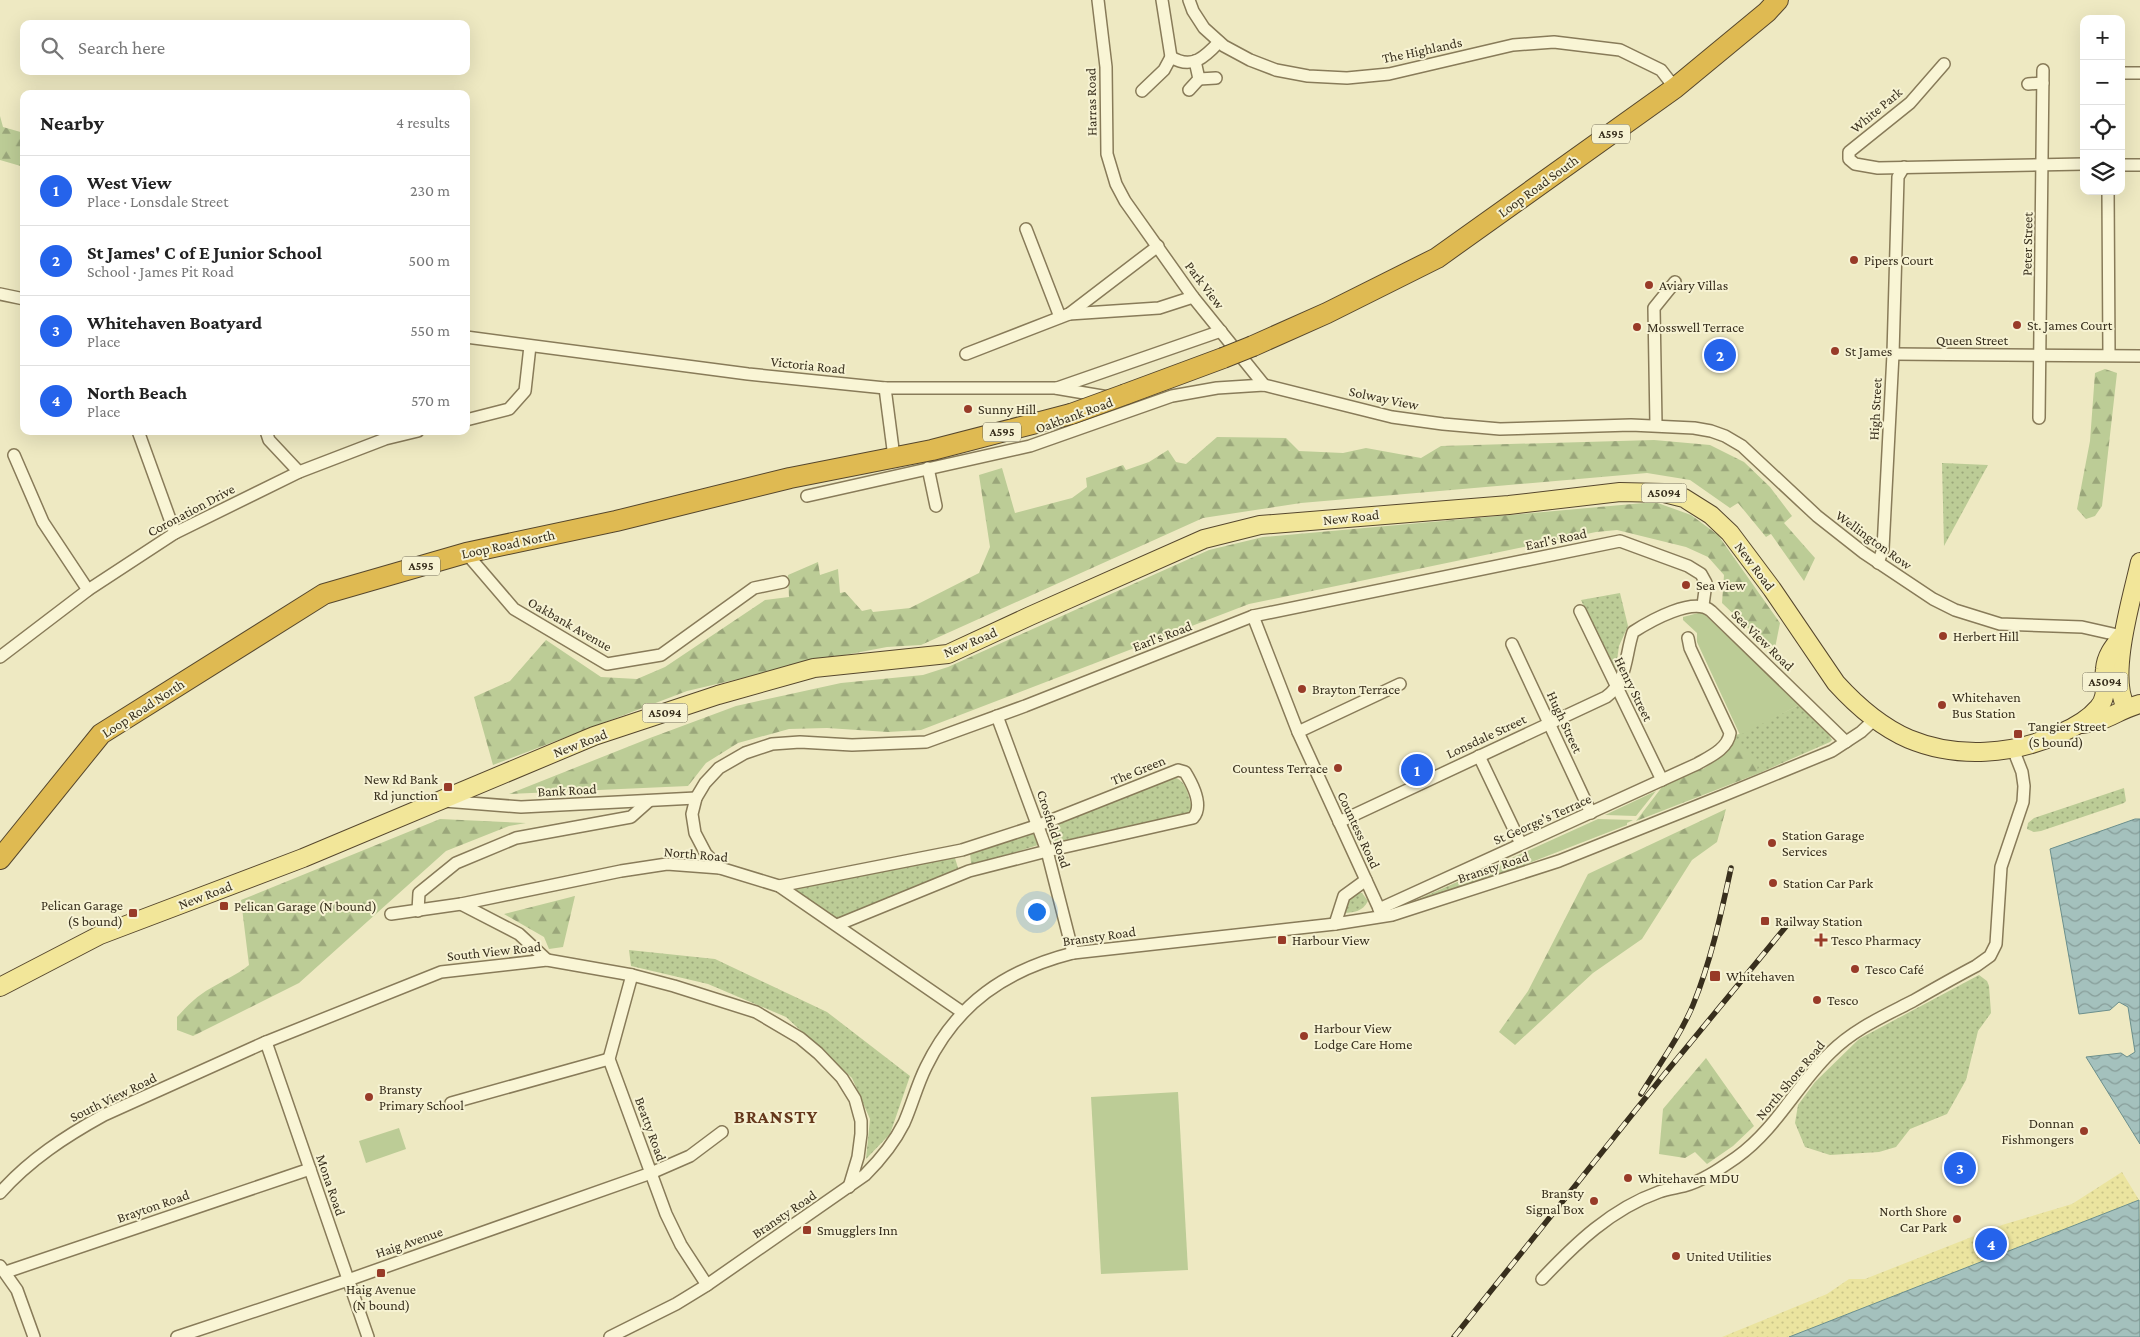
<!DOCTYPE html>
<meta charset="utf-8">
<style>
:root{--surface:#fff;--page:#f2f2f2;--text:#222;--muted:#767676;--line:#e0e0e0;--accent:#2563eb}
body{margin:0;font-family:"Crimson Pro",serif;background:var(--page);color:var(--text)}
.controls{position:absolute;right:15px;top:15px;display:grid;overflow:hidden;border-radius:10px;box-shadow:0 5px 20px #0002}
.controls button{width:45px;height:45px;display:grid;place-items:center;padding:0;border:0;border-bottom:1px solid var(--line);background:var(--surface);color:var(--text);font:25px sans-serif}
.you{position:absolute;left:1036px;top:911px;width:18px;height:18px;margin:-12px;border:4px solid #fff;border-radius:50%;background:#1a73e8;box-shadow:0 0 0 8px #1a73e833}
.badge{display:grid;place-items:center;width:32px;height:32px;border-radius:50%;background:var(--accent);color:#fff;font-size:16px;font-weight:700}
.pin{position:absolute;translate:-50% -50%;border:2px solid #fff;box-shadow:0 1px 5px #0006}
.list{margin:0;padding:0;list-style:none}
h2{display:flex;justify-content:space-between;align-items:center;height:65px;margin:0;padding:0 20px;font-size:21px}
h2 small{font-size:16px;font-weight:400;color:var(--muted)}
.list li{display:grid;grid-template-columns:32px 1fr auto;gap:15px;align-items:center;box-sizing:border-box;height:70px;padding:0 20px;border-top:1px solid var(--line)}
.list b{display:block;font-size:19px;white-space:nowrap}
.list p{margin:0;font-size:16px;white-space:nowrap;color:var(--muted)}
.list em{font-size:16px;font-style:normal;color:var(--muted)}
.icon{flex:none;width:28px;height:28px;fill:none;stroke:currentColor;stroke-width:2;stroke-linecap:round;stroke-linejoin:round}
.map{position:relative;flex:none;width:2140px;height:1337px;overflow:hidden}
.search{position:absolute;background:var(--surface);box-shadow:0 5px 20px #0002;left:20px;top:20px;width:450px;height:55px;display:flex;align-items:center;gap:12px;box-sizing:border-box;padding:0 18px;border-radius:10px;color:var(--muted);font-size:19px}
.panel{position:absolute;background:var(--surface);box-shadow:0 5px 20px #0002;left:20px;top:90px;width:450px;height:345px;border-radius:10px}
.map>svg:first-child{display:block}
</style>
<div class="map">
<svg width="2140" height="1337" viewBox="0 0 2140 1337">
<defs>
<pattern id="grass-dots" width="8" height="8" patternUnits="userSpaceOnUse" patternTransform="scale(1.25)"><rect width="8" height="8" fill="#bccc96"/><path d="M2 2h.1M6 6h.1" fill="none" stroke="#9aa67a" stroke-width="1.8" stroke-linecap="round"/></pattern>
<pattern id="forest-firs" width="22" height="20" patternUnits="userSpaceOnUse" patternTransform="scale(1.25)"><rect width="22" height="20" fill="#bccc96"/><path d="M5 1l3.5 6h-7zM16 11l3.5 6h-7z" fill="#9aa67a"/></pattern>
<pattern id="sand-dots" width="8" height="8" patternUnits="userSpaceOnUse" patternTransform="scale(1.25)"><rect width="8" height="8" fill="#ebe49f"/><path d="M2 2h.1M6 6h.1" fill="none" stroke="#cac488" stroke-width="1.8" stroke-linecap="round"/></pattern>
<pattern id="water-waves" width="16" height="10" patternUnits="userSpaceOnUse" patternTransform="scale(1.25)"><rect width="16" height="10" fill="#a4c1bd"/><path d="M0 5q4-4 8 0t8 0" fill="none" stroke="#879d99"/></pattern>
</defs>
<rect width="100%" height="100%" fill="#eee9c2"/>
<g fill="url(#grass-dots)">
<path d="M1942 463 1988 465 1944 546Z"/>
<path d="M1620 593 1628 626 1619 646 1615 675 1581 600Z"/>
<path d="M1799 705 1829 735 1832 740 1830 742 1757 774V760L1738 743 1721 757 1720 755 1734 735 1740 734Z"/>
<path d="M1173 777C1187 780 1188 796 1192 807L1190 813 1185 816 1051 843 1047 828Z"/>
<path d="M2124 788 2126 801 2124 803 2041 831 2034 832 2027 829 2028 823 2034 818Z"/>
<path d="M1033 832 1038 845 975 865 971 863 970 852Z"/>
<path d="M954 855 959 871 838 921 791 889Z"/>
<path d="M1514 857 1519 867 1405 905Z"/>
<path d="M1357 893H1362L1368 901C1362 912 1355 912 1344 913L1351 897Z"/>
<path d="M629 950 715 959 827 1012 910 1076 890 1134 866 1159 870 1119 852 1078 786 1017 708 984 631 966Z"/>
<path d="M1979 975 1987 981 1989 986 1991 1013 1978 1031 1966 1080 1947 1114 1910 1129 1896 1147 1879 1152 1830 1155 1805 1147 1795 1123 1798 1105 1815 1082 1859 1039Z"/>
</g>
<g fill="url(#forest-firs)">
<path d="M0 116 3 127 24 133V167L0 160Z"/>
<path d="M2105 369 2117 373 2102 506 2095 516 2086 519 2077 509 2090 441 2095 373Z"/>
<path d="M1217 437 1286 438 1299 451 1343 453 1366 448 1421 458 1441 446 1654 440 1710 445 1744 462 1770 487 1792 516 1784 523 1815 558 1804 581 1771 534 1766 537 1738 503 1730 508 1690 480 1647 473 1301 503 1203 518 921 645 887 647 829 658 687 691 493 765 474 697 510 681 546 640 601 677 637 679 665 667 765 600 789 597 788 575 818 562 820 575 838 569 840 593 845 592 862 611 871 609 873 612 910 608 979 573 990 547 979 475 1002 468 1015 513 1072 498 1087 487 1086 478 1123 465 1126 470 1149 462 1168 450 1176 462 1186 464Z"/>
<path d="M1655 502 1691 515 1718 535 1780 623 1774 653 1722 603 1724 575 1708 557 1686 547 1617 530 1596 532 1249 604 921 730 888 732 827 728 789 729 738 743 706 763 688 786 509 794 650 738 736 706 841 683 923 675 948 667 1209 550 1263 537Z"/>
<path d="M1738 742 1758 760 1757 774 1636 821 1662 787 1702 767 1703 769 1721 757Z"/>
<path d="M1726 809 1717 842 1692 860 1642 939 1593 973 1515 1045 1499 1032 1528 991 1588 874Z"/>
<path d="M440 819 526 823 509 826 446 851 299 983 193 1036 177 1030V1017C187 1006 198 995 211 988 224 980 237 975 249 965L241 900Z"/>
<path d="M575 896 563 947 549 949 544 937 504 914Z"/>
<path d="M1706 1058 1754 1126 1733 1146 1707 1164 1695 1152 1685 1158 1659 1154 1663 1109Z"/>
</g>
<path fill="url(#sand-dots)" d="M2122 1172 2139 1200 1789 1337H1722L1827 1294 1849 1279H1865L2002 1225 2072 1204Z"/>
<g fill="#bccc96">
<path d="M1702 612 1799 705 1740 735 1697 642V633L1683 620V617Z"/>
<path d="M1656 791 1636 816 1605 815Z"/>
<path d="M1598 819 1633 820 1627 823V825L1519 867 1514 857Z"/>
<path d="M1178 1092 1188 1270 1101 1274 1091 1097Z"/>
<path d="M399 1128 406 1149 366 1163 359 1141Z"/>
</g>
<g fill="url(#water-waves)" stroke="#6b8f8c">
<path d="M2135 819H2140V1144L2086 1057 2121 1053 2127 1057 2135 1052 2128 1007 2119 1002 2110 1010 2079 1014 2050 849Z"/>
<path d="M2139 1200 2140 1337H1789Z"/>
</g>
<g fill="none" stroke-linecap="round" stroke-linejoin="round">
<defs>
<g id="street">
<path d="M1098 0 1106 67 1107 154 1116 184 1125 201 1193 297 1264 385"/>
<path d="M1162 0 1171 57C1192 70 1205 57 1219 42"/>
<path d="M1189 0 1193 11 1204 28 1224 46 1250 60 1276 70 1308 76 1347 78 1389 74 1513 45 1554 42 1620 50 1661 70 1675 88"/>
<path d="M1944 64 1910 103 1849 152V159L1855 164 1878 168 2084 164"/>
<path d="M2121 73H2140"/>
<path d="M1199 79 1216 78"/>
<path d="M2028 84 2043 83"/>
<path d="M1189 90 1199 79 1195 61"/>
<path d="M1142 91 1164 70 1171 57"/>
<path d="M2121 165H2140"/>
<path d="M2108 191 2109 355"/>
<path d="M1026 229 1060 317"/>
<path d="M0 294 24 299"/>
<path d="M1069 314 1159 308 1193 297"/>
<path d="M466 337 748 374 885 388H1055L1108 397"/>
<path d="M966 354 1069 314 1158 246"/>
<path d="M1893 354 2140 356"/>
<path d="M885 388 894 457"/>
<path d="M1057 388 1221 331"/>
<path d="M2039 418 2043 70"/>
<path d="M466 420 509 409 525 391 530 346"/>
<path d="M1656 425 1654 308 1675 282"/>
<path d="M138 431 175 533"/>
<path d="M266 431 269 440 299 472"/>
<path d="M14 455 43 522 88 590"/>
<path d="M928 468 936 506"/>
<path d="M807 496 1030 446 1172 396 1217 388 1264 385 1392 417 1443 424 1500 429 1631 425 1694 428 1711 431 1725 436 1742 446 1817 516 1864 553 1933 599 1955 610 2000 624 2082 627 2122 636"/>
<path d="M466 553 514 609 607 664 661 655 754 588 783 582"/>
<path d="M1878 563 1883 549 1893 354 1898 177 1904 167"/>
<path d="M1580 611 1662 780"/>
<path d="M1253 616 1298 732 1382 915"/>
<path d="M1512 644 1591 813"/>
<path d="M0 657 88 590 175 533 299 472 385 439 418 431"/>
<path d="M997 716 1047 851 1073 953"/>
<path d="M1298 732 1400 684"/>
<path d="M1479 756 1521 844"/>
<path d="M444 801 521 807 696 798"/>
<path d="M1339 822 1606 697C1628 681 1625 655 1633 632 1650 621 1694 596 1711 611L1846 742"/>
<path d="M720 868 706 854 695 833 692 814 696 798 705 783 719 768 745 753 772 744 800 742 852 745 926 742 1025 706 1253 616 1620 541 1688 566 1701 574 1706 583 1703 605"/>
<path d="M779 886 962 850 1039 825 1178 770 1185 772C1193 785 1204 806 1193 818L1047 851 969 871 837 925"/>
<path d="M461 904 519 934 547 960"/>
<path d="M1379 909 1697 764C1709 757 1728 749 1730 733L1690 648 1688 638"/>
<path d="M418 911 419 893 456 863 516 838 631 817 649 801"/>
<path d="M391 914 461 904 621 871 667 864 720 868 779 886 962 1012"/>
<path d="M1335 924 1344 896 1366 880"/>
<path d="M632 975 609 1059 666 1214 681 1245 707 1285"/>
<path d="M266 1042 368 1337"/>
<path d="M451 1103 609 1059"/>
<path d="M0 1193C29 1160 66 1136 104 1115L266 1042 441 972 547 960 632 975 674 986 756 1012 800 1038 818 1053 842 1078 855 1099 861 1121V1134L858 1157 849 1187"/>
<path d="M0 1266 17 1290 34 1337"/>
<path d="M6 1272 310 1169"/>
<path d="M1542 1279C1575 1244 1611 1209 1659 1192 1667 1189 1676 1188 1684 1186 1703 1181 1721 1168 1737 1157 1776 1129 1797 1085 1830 1053 1854 1029 1884 1016 1913 1001 1934 989 1955 977 1976 966L1990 956 1996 944 2001 867 2023 802 2024 786 2022 772 2013 749"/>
<path d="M177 1337 348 1280 651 1173 690 1156 722 1132"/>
<path d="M610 1337 676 1304 707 1285 865 1175C881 1159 894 1143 904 1123 912 1105 917 1085 926 1067 957 1003 1006 970 1073 953L1335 924 1392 915 1559 861 1722 796 1832 751 1861 732 1876 718"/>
</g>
<g id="primary">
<path d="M2126 707C2108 676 2132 598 2140 562"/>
<path d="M2082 724C2108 722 2117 710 2140 704"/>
<path d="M0 987 100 935 303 858 594 736 718 695 814 668 948 654 1030 616 1204 539 1260 525 1509 505 1620 492 1664 493 1684 498 1711 515 1730 533 1772 589 1836 683C1856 705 1881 727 1909 739 1957 759 2014 755 2061 733 2075 727 2088 720 2098 708 2109 696 2103 683 2105 669 2106 655 2114 646 2122 636"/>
</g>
<g id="highway">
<path d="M1253 346 1327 313 1437 258 1675 88 1767 12 1778 0"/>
<path d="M1126 394 1223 358"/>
<path d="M0 859 101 734 324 594 466 553 616 521 790 478 932 450 1071 414"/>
</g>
</defs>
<use href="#street" stroke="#887b59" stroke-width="14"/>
<use href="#primary" stroke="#56472d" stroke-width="20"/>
<use href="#highway" stroke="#56472d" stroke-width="22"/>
<use href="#street" stroke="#f9f5d5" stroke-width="11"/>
<use href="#primary" stroke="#f2e699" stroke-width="18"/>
<use href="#highway" stroke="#dfba52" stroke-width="20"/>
<defs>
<g id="rail">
<path d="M1641 1094C1659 1065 1680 1036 1693 1005 1711 961 1721 914 1731 868"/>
<path d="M1454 1337 1663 1076 1793 918"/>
</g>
</defs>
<use href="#rail" stroke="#382f1d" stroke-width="5.5"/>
<use href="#rail" stroke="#f6f2d2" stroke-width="4" stroke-dasharray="11" stroke-linecap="butt"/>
<defs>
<g id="highway-bridge">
<path d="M1223 358 1253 346"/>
<path d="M1071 414 1126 394"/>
</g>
</defs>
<use href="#highway-bridge" stroke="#56472d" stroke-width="22" stroke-linecap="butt"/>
<use href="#highway-bridge" stroke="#dfba52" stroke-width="20"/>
</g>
<g fill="#983b28" stroke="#f6f2d2" stroke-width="2">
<circle cx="1854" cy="260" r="5"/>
<circle cx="1649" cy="285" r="5"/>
<circle cx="2017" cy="325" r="5"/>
<circle cx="1637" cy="327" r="5"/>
<circle cx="1835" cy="351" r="5"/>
<circle cx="968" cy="409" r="5"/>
<circle cx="1686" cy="585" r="5"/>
<circle cx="1943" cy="636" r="5"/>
<circle cx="1302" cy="689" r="5"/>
<circle cx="1942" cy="705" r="5"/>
<rect x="2013" y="729" width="10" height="10" rx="2.5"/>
<circle cx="1338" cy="768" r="5"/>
<rect x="443" y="782" width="10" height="10" rx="2.5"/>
<circle cx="1772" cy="843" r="5"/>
<circle cx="1773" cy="883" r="5"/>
<rect x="219" y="901" width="10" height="10" rx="2.5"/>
<rect x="128" y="908" width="10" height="10" rx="2.5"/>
<rect x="1760" y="916" width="10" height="10" rx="2.5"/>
<rect x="1277" y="935" width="10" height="10" rx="2.5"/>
<path d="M1818.5 932.5h5v5h5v5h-5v5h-5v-5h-5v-5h5z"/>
<circle cx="1855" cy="969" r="5"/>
<rect x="1709" y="970" width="12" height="12" rx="2.5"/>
<circle cx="1817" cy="1000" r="5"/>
<circle cx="1304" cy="1036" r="5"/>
<circle cx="369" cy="1097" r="5"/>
<circle cx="2084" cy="1131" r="5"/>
<circle cx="1628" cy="1178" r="5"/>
<circle cx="1594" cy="1201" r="5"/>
<circle cx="1957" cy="1219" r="5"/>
<rect x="802" y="1225" width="10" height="10" rx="2.5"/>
<circle cx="1676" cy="1256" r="5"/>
<rect x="376" y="1268" width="10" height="10" rx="2.5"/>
</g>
<g text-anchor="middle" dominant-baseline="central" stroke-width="4" stroke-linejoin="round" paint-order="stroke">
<g fill="#f6f2d2" stroke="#716a53" stroke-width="1">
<rect x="1592" y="124.5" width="38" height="19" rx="4"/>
<rect x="983" y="422.5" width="38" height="19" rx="4"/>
<rect x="1641.5" y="483.5" width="45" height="19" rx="4"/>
<rect x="402" y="556.5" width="38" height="19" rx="4"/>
<rect x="2082.5" y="672.5" width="45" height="19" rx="4"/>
<rect x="642.5" y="703.5" width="45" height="19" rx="4"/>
</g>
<g font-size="12" font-weight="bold" fill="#382f1d">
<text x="1611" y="134">A595</text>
<text x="1002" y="432">A595</text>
<text x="1664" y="493">A5094</text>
<text x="421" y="566">A595</text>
<text x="2105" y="682">A5094</text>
<text x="665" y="713">A5094</text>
</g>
<g font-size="14" fill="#382f1d" stroke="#f6f2d2">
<text transform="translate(1422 50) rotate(-12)">The Highlands</text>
<text transform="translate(1091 102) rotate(-91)">Harras Road</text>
<text transform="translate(1876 110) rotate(-40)">White Park</text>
<text transform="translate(1538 186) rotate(-36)">Loop Road South</text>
<text transform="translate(2027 244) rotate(-89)">Peter Street</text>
<text transform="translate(1205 285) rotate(53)">Park View</text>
<text x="1972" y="340">Queen Street</text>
<text transform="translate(808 365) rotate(6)">Victoria Road</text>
<text transform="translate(1384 398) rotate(12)">Solway View</text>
<text transform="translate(1875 409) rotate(-87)">High Street</text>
<text transform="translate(1074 415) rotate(-20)">Oakbank Road</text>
<text transform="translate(191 510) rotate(-28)">Coronation Drive</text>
<text transform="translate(1351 517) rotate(-6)">New Road</text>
<text transform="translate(1556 539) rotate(-12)">Earl's Road</text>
<text transform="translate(1874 540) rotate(36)">Wellington Row</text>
<text transform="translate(508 544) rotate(-12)">Loop Road North</text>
<text transform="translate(1755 566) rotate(53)">New Road</text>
<text transform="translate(570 624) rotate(30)">Oakbank Avenue</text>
<text transform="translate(1162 636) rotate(-21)">Earl's Road</text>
<text transform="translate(1763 640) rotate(44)">Sea View Road</text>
<text transform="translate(970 642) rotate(-23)">New Road</text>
<text transform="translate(1634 689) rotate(64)">Henry Street</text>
<text transform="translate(143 708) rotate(-33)">Loop Road North</text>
<text transform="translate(1565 722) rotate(65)">Hugh Street</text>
<text transform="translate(1486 736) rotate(-25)">Lonsdale Street</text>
<text transform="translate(580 743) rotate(-21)">New Road</text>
<text transform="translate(1138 770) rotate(-22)">The Green</text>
<text transform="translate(567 790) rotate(-3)">Bank Road</text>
<text transform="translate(1542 819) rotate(-24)">St George's Terrace</text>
<text transform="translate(1054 829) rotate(72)">Crosfield Road</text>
<text transform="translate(1359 830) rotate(65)">Countess Road</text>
<text transform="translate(696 854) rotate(5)">North Road</text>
<text transform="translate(1493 867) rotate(-18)">Bransty Road</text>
<text transform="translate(205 895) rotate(-21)">New Road</text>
<text transform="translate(1099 936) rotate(-8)">Bransty Road</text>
<text transform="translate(494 951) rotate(-6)">South View Road</text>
<text transform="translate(1790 1080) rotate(-50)">North Shore Road</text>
<text transform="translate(113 1097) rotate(-26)">South View Road</text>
<text transform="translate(651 1129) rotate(70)">Beatty Road</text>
<text transform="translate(331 1185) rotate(71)">Mona Road</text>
<text transform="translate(153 1206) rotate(-19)">Brayton Road</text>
<text transform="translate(784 1214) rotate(-34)">Bransty Road</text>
<text transform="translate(409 1242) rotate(-19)">Haig Avenue</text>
</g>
<g font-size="14" fill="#382f1d" stroke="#f6f2d2" text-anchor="start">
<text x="1864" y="260">Pipers Court</text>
<text x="1659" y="285">Aviary Villas</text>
<text x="2027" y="325">St. James Court</text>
<text x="1647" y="327">Mosswell Terrace</text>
<text x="1845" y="351">St James</text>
<text x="978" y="409">Sunny Hill</text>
<text x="1696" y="585">Sea View</text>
<text x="1953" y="636">Herbert Hill</text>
<text x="1312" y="689">Brayton Terrace</text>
<text x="1952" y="697">Whitehaven<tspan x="1952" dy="16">Bus Station</tspan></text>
<text x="2028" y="726">Tangier Street<tspan x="2028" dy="16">(S bound)</tspan></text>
<text x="1328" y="768" text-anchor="end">Countess Terrace</text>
<text x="438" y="779" text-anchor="end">New Rd Bank<tspan x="438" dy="16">Rd junction</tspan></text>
<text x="1782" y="835">Station Garage<tspan x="1782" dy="16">Services</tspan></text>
<text x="1783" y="883">Station Car Park</text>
<text x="123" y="905" text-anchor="end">Pelican Garage<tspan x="123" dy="16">(S bound)</tspan></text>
<text x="234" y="906">Pelican Garage (N bound)</text>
<text x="1775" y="921">Railway Station</text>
<text x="1292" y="940">Harbour View</text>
<text x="1831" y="940">Tesco Pharmacy</text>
<text x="1865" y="969">Tesco Café</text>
<text x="1726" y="976">Whitehaven</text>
<text x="1827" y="1000">Tesco</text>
<text x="1314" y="1028">Harbour View<tspan x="1314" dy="16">Lodge Care Home</tspan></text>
<text x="379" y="1089">Bransty<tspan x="379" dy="16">Primary School</tspan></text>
<text x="2074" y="1123" text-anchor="end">Donnan<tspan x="2074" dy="16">Fishmongers</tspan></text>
<text x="1638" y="1178">Whitehaven MDU</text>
<text x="1584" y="1193" text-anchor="end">Bransty<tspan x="1584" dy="16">Signal Box</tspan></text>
<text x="1947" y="1211" text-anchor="end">North Shore<tspan x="1947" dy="16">Car Park</tspan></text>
<text x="817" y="1230">Smugglers Inn</text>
<text x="1686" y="1256">United Utilities</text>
<text x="381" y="1289" text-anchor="middle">Haig Avenue<tspan x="381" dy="16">(N bound)</tspan></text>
</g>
<g font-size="19" font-weight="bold" letter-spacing="1" fill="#65381c" stroke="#f6f2d2">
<text x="776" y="1116">BRANSTY</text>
</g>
</g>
</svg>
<div class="controls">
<button>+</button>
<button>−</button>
<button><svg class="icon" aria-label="locate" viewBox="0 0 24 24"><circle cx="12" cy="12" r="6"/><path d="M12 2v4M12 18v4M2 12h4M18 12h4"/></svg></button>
<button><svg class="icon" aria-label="layers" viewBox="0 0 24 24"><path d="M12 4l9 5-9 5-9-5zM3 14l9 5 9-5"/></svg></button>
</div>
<div class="you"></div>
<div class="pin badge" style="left:1417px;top:770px">1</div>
<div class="pin badge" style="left:1720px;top:355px">2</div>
<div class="pin badge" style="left:1960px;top:1168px">3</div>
<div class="pin badge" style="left:1991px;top:1244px">4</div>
<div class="search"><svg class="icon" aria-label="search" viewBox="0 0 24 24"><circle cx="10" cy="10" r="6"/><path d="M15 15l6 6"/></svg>Search here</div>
<section class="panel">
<h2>Nearby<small>4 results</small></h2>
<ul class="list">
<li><span class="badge">1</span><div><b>West View</b><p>Place · Lonsdale Street</p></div><em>230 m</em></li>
<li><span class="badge">2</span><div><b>St James' C of E Junior School</b><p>School · James Pit Road</p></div><em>500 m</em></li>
<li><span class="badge">3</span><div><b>Whitehaven Boatyard</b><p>Place</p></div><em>550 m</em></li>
<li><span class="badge">4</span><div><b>North Beach</b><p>Place</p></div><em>570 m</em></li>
</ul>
</section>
</div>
